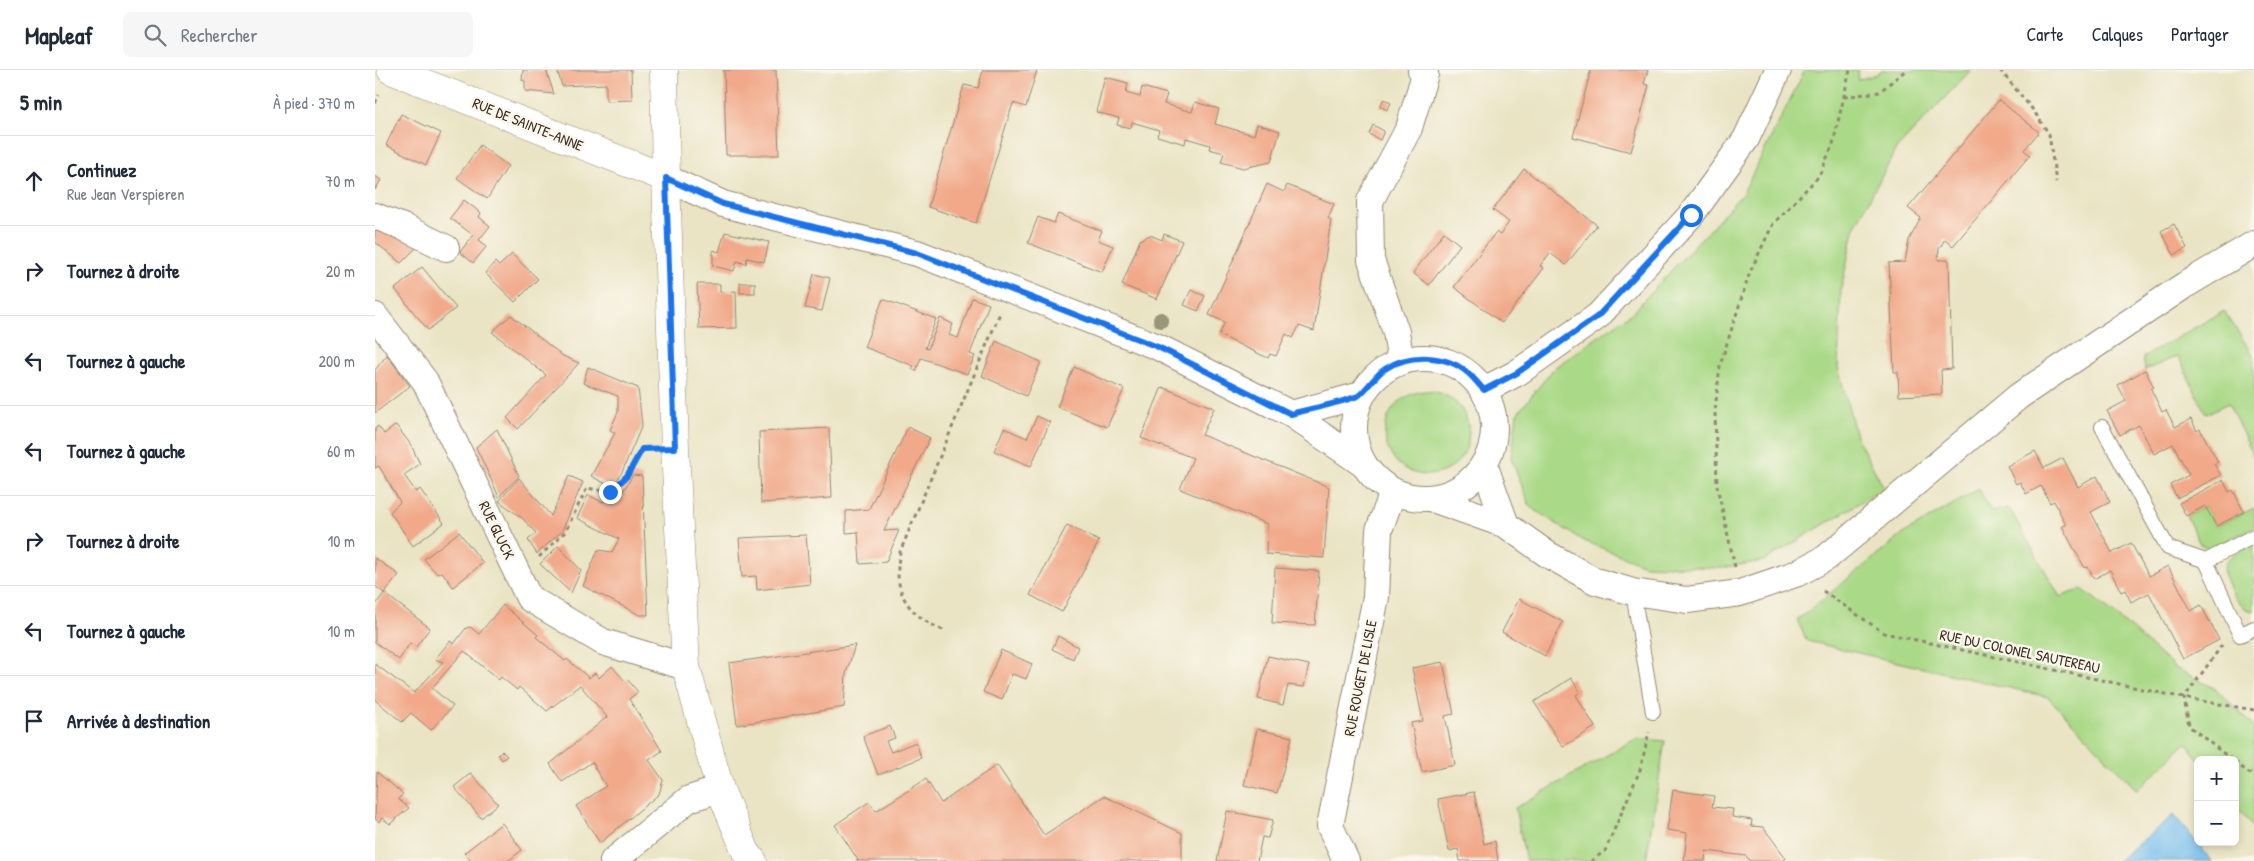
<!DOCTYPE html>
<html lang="fr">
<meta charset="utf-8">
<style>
:root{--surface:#fff;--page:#f6f6f7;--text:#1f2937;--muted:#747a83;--line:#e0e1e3}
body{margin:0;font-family:"Patrick Hand",sans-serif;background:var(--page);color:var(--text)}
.controls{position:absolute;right:15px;bottom:15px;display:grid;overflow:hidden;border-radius:8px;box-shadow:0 2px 8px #0003}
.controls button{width:45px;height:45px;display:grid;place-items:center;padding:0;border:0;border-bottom:1px solid var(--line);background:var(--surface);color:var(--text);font:25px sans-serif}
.stop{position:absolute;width:15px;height:15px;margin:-11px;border:4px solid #1a73e8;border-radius:50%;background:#fff}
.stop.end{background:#1a73e8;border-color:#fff;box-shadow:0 1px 5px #0008}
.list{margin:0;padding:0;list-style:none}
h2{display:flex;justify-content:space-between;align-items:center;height:65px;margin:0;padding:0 20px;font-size:21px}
h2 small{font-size:16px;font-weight:400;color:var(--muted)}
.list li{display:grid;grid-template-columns:32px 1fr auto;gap:15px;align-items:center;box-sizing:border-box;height:90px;padding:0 20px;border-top:1px solid var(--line)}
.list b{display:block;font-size:19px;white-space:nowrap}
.list p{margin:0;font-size:16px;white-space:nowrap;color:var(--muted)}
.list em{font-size:16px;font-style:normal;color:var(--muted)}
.icon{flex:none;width:28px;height:28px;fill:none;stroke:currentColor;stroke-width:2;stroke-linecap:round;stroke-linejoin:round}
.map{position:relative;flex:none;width:1879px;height:791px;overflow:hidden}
header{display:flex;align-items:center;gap:30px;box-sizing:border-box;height:70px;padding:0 25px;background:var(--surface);border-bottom:1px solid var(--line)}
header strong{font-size:24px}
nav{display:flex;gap:28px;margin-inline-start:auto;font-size:18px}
.search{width:350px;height:45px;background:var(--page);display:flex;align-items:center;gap:12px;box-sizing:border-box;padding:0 18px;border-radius:8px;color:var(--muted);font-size:19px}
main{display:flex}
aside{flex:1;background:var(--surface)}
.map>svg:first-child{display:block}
</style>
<header>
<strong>Mapleaf</strong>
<div class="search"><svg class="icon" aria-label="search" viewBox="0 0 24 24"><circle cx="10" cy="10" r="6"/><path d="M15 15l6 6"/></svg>Rechercher</div>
<nav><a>Carte</a><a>Calques</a><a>Partager</a></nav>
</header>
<main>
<aside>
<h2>5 min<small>À pied · 370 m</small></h2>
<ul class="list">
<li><svg class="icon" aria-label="ahead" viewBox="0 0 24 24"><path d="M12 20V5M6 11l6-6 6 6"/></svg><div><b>Continuez</b><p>Rue Jean Verspieren</p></div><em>70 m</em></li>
<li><svg class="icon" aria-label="right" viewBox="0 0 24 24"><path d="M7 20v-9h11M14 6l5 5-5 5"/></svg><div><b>Tournez à droite</b></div><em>20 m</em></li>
<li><svg class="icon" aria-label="left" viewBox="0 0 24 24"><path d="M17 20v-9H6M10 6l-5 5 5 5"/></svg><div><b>Tournez à gauche</b></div><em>200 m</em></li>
<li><svg class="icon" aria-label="left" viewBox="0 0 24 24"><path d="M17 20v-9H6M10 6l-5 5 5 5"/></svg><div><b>Tournez à gauche</b></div><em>60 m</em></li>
<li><svg class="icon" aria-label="right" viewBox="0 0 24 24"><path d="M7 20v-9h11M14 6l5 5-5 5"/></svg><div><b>Tournez à droite</b></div><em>10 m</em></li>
<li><svg class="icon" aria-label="left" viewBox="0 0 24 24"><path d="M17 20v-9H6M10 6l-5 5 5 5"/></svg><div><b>Tournez à gauche</b></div><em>10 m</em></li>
<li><svg class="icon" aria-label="arrive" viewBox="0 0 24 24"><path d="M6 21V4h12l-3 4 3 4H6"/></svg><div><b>Arrivée à destination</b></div></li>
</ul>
</aside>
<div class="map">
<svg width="1879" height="791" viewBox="0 0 1879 791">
<rect width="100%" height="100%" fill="#fbf7ec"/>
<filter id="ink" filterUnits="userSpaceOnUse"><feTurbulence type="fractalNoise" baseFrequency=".02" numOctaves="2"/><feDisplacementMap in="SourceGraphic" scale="10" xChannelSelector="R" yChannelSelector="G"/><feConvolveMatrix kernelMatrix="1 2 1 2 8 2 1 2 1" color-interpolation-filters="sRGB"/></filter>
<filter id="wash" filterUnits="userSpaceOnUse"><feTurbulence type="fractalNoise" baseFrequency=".0096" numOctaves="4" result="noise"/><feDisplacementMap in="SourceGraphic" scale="20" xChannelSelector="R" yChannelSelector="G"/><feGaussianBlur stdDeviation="1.12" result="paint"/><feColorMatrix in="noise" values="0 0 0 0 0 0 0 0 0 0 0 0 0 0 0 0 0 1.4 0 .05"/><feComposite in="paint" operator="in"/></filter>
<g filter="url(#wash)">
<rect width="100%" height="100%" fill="#eae4c5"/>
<g fill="#aad987" stroke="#728252">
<path d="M1430 0H1484L1482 10 1503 4 1508 0H1596L1522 78 1480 156 1466 219 1463 297 1481 366 1509 418 1389 491 1346 498 1270 495 1207 470 1155 437 1136 388 1142 344 1179 298 1258 242 1368 123Z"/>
<path d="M1849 241 1879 286V387L1853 333 1831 344 1803 286 1770 300 1768 287Z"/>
<circle cx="1052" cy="363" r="42"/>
<path d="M1604 419 1616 442 1634 438 1685 527 1707 519 1738 543 1800 598 1841 619 1879 656V759L1860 735V690H1824L1811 673 1762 720 1673 627 1432 571 1422 550 1531 462Z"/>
<path d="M1830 436 1841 456 1879 438V457L1835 479 1825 474 1811 446Z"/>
<path d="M1879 474V541C1861 539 1856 519 1849 504 1847 486 1865 481 1879 474Z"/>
<path d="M1262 668 1290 671 1271 791H1151L1140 738Z"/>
</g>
<path fill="#75bded" stroke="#587486" d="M1799 745 1837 791H1742Z"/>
<g id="blocks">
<g fill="#f1a989">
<path d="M148 0H171L179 24 150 21V11L147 10Z"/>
<path d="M182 0H256L257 30 231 31V14L187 16Z"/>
<path d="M349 0H401L404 85H351Z"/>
<path d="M608 0H662L651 37 638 33 601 153 553 137 589 15 603 18Z"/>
<path d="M1216 0H1273L1269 14 1274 15 1256 82 1198 67Z"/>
<path d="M730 7 753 13 751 23 765 27 767 17 792 24 789 34 817 42 820 32 844 39 840 54 879 65 882 54 905 61 896 92 868 98 846 92 849 83 834 79 835 75 811 68 810 74 782 66 784 60 757 52 756 58 742 55 744 48 721 42Z"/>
<path d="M1009 29 1016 33 1012 40 1005 36Z"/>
<path d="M1624 30 1664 62 1649 80 1655 85 1578 176 1570 169 1564 179 1563 190H1574L1577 299 1566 300 1567 324 1524 326 1523 302H1519L1514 193 1530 192 1534 170 1546 148 1533 138Z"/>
<path d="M26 44 66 63 51 95 11 75Z"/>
<path d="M998 55 1009 61 1005 70 994 64Z"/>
<path d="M105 75 133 96 112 129 82 108Z"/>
<path d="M1149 99 1222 155 1191 195 1175 183 1165 196 1169 198 1127 253 1079 217 1121 162 1125 165 1134 152 1118 140Z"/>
<path d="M0 106 6 110 0 120Z"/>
<path d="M892 114 909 122 912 115 959 134 953 148 956 150 939 261 924 256 918 268 911 264 901 286 895 284 893 288 844 265 850 252 834 245Z"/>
<path d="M89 130 106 143 104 147 115 156 104 170 112 176 98 193 85 182 98 165 75 148Z"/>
<path d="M683 144 727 161 723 170 738 176 727 202 653 173 663 147 679 153Z"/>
<path d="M0 150 45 174 26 193 0 172Z"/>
<path d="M1799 154 1812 178 1799 185 1786 161Z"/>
<path d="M350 162 394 172 389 192 372 188 371 194 362 191 359 201 338 196V180L344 182Z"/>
<path d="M1069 162 1085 175 1054 215 1038 203Z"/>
<path d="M789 164 807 171 782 229 747 215 765 170 775 165 787 170Z"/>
<path d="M137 184 163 209 140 232 110 203 120 192 124 196Z"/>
<path d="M47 197 81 238 53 260 20 219Z"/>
<path d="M439 204 455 208 447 241 430 238Z"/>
<rect x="365" y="213" width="15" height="10"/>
<path d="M322 214H345V222L361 221 362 258 324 259Z"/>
<path d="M816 220 830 226 823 241 809 235Z"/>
<path d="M597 228 614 234 595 284 600 286 592 304 546 288 541 301 537 299 539 296 489 277 508 229 561 249 550 278 553 279 565 248 578 254 574 265 583 268Z"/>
<path d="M136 245 188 286 204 293 143 359 132 348 171 305 117 262Z"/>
<path d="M621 271 666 292 651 326 607 306Z"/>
<path d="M12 285 35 316 0 343V300Z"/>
<path d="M213 297 263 318 267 355 247 402 237 417 216 406 240 363 235 360 243 342V326L208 313Z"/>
<path d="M699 297 749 319 732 357 682 337Z"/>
<path d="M1770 300 1779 317 1776 319 1787 342 1791 340 1800 357 1816 349 1822 361 1825 359 1843 392 1839 394 1846 405 1802 428 1795 415 1814 405 1798 374 1779 384 1764 355 1745 365 1732 341 1751 331 1743 315Z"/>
<path d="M787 317 839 338 827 365 954 417 949 488 891 484 892 454 805 419 818 388 766 368Z"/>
<path d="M662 346 675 352 656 396 619 381 629 358 652 368Z"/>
<path d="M21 355 36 375 45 394 29 405 41 422 45 419 69 453 38 476 15 442 25 432 4 396 0 398V359L3 356 9 364Z"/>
<path d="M533 357 555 368 509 461 524 460 511 492 485 494 483 462 471 463V441L494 439Z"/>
<path d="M454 358 457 428 386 433 384 362Z"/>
<path d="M122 359 144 406 124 427 101 377Z"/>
<path d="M1660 381 1669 398 1688 388 1703 417 1722 406 1735 432 1716 442 1737 483 1756 473 1774 506 1793 496 1816 541 1826 535 1844 570 1808 589 1774 523 1756 532 1750 520 1746 522 1735 500 1719 509 1713 497 1710 498 1698 477 1687 456 1691 455 1679 431 1675 433 1666 416 1651 424 1645 412 1641 414 1632 396Z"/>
<path d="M258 405 267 406 273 545H265L208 516 223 480 237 482 244 469 202 448 213 425 227 432 248 421Z"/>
<path d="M194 406 208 412 187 461 162 484 153 470 161 463 147 448 124 431 144 408 176 446Z"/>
<path d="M1848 410 1854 422 1858 420 1869 442 1841 456 1830 436 1811 446 1804 433Z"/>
<path d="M692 455 724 471 687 542 655 525Z"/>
<path d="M84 462 108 493 78 517 67 502 62 504 49 489Z"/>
<path d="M431 465 435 514 382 520 381 506 367 507 364 468Z"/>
<path d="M183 476 206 500 196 523 165 494Z"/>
<path d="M0 488 24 505 9 523 55 558 41 577 35 573 24 590 0 572V536L9 523 0 516Z"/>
<path d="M900 498 944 501 940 555 897 553Z"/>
<path d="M1144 529 1188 552 1170 586 1127 562Z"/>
<path d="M128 535 163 565 161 567 190 591 192 589 214 608 220 603 224 608 237 596 250 611 252 609 263 622 254 629 287 681 274 690 288 710 284 724 225 773 201 736 231 716 219 697 220 696 217 692 187 712 175 694 232 647 205 615 172 641 144 617 142 620 126 607 124 610 89 581 57 618 78 636 56 660 36 643 27 652 0 630V594L39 623 68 592 60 589 75 571 79 574 91 558 95 557 104 564Z"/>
<path d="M683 566 703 577 698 589 677 579Z"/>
<path d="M480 575 471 604 469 637 362 655 354 593Z"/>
<path d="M626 580 657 594 651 609 637 604 627 630 608 622Z"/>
<path d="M893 586 934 595 929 617 913 615 908 635 883 629Z"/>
<path d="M1068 592 1079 644 1070 646 1080 695 1047 702 1036 653 1048 651 1037 598Z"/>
<path d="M1196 608 1205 622 1201 625 1220 657 1188 677 1159 632Z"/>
<path d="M515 656 520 668 511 671 516 682 541 672 546 688 503 705 488 666Z"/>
<path d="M882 659 917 667 902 723 869 715Z"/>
<path d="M127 681 132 686 127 690 123 685Z"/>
<path d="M622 695 669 765 729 726 807 763V791H481L483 790 460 755 494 732 501 741 551 709 566 733Z"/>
<path d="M2 702 28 724 23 729 34 738 15 754 7 748 4 752 0 749Z"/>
<path d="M96 703 123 734 106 748 79 717Z"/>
<path d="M1298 720 1339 726 1337 737 1358 739 1357 747 1377 750 1376 756 1388 757 1411 788 1408 791H1375L1371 786 1331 781 1330 791H1309L1312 763 1292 760Z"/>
<path d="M1099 722 1109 774 1120 771 1123 791H1085L1083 779 1074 781 1063 729Z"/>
<path d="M852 741 898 750 893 768 887 767 882 791H842Z"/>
<path d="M127 753 147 780 133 791H96L89 783Z"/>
</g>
</g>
</g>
<g filter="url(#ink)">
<use href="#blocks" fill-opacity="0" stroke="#928772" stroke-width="1"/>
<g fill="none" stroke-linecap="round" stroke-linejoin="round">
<defs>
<g id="service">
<path d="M1727 357 1793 478 1831 491"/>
<path d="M1879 466 1831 491 1865 565 1879 558"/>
<path d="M1258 522 1278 642"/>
</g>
<g id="minor">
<path d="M291 108 348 134 542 183 783 277 916 344"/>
<path d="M0 146 28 157 71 178"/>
<path d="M0 246 50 311 154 528 228 572 311 597"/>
<circle cx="1049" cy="358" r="70"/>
<path d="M1026 291 1021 262 996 190 995 131 1034 58 1050 4 1046 0"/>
<path d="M1109 320 1142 303 1223 246 1316 145 1371 69 1403 0"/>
<path d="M986 325 916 344 988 394"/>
<path d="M1055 428 1131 455 1109 394"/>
<path d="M1131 455 1172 484 1220 511 1258 522 1312 530 1365 523 1423 503 1451 488 1644 326 1810 215 1879 174"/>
<path d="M238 791 314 729 345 719"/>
<path d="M971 791 955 756 1001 527 1004 460 1018 422"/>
</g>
<path id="tertiary" d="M16 0 291 108"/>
<path id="primary" d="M289 0 291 108 300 378 311 597 345 719 371 782 378 791"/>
</defs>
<use href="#service" stroke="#928772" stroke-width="16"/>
<use href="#minor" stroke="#928772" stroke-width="28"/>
<use href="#tertiary" stroke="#928772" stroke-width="29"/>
<use href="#primary" stroke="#928772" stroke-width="29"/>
<g stroke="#928772" stroke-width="3" stroke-dasharray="4 4" stroke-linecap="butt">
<path d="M1625 0 1658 40 1674 64 1681 112"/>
<path d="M1469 27 1504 22 1531 0"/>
<path d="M0 33 4 25"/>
<path d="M164 487 190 462 212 418 235 422 252 406 267 379H272"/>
<path d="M1360 497 1342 416 1340 341 1345 295 1375 202 1398 154 1444 106 1458 74 1475 0"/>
<path d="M1448 521 1509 563 1809 628 1879 640"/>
<path d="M568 560C532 545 517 521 525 482L625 243"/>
<path d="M1847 575 1809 628 1814 656 1857 690"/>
<path d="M1860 692 1879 707"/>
<path d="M1216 791 1230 781 1265 700 1274 662"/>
</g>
<use href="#service" stroke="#fff" stroke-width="14"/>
<use href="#minor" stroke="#fff" stroke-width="26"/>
<use href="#tertiary" stroke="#fff" stroke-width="28"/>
<use href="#primary" stroke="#fff" stroke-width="28"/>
</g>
<circle fill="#999677" cx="786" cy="250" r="8"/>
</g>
<g fill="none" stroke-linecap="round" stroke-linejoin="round" filter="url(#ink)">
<path stroke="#1a73e8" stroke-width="6" d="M235 422 252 406 267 379 300 378 291 108 348 134 542 183 783 277 916 344C938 338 962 334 983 326 989 323 1001 304 1010 299 1034 283 1071 284 1093 303 1099 308 1104 315 1109 320L1142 303 1223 246 1316 145"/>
</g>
<g text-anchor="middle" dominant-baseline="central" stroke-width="5" stroke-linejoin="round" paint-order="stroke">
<g font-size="15" fill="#3b2a1e" stroke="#fbf7ec">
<text transform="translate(153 54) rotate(22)">RUE DE SAINTE-ANNE</text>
<text transform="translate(122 460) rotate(64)">RUE GLUCK</text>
<text transform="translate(1645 581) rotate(12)">RUE DU COLONEL SAUTEREAU</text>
<text transform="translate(985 608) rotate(-79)">RUE ROUGET DE LISLE</text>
</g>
</g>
</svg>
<div class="controls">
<button>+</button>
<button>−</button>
</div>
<div class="stop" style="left:1316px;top:145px"></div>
<div class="stop end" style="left:235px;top:422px"></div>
</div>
</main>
